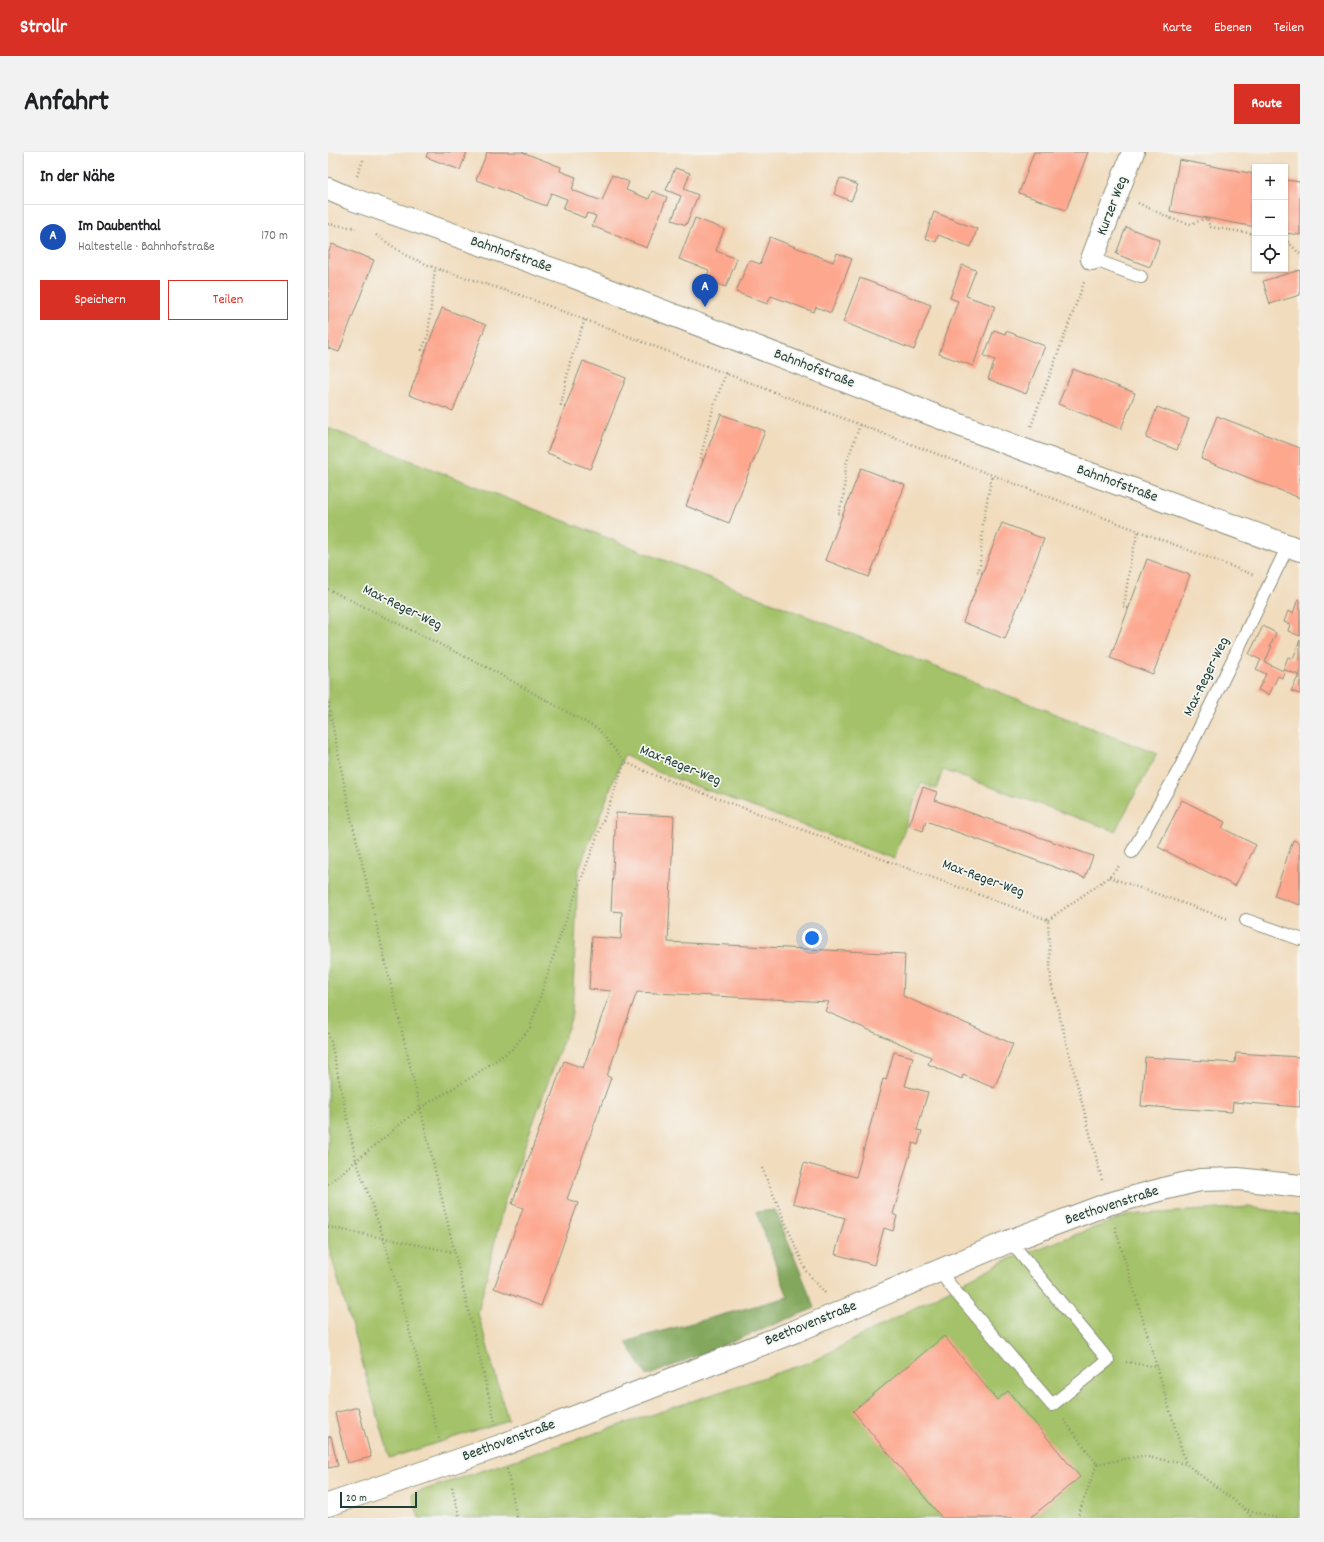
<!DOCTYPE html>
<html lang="de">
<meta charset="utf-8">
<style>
:root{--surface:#fff;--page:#f2f2f2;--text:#202124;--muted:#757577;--line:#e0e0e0;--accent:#d93025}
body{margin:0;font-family:Dekko,sans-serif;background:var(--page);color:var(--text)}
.controls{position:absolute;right:12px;top:12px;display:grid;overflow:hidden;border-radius:0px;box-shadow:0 1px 3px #0004}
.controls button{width:36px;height:36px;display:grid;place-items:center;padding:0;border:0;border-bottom:1px solid var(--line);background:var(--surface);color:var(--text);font:20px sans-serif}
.scale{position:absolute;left:12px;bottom:10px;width:77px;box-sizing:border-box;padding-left:4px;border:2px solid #1f3d34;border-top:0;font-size:11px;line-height:14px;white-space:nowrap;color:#1f3d34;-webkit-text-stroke:3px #f6f6f2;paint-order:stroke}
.you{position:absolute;left:484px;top:786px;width:14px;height:14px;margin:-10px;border:3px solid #fff;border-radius:50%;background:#1a73e8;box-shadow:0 0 0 6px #1a73e833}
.badge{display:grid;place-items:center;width:26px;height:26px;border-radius:50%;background:var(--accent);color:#fff;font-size:13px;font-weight:700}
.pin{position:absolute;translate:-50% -33px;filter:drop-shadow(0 1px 2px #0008)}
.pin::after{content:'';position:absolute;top:21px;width:14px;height:12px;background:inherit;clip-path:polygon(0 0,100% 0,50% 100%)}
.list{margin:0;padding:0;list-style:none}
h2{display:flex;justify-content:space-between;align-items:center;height:52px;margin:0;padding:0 16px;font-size:17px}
h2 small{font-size:13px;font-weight:400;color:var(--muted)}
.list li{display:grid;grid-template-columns:26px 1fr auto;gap:12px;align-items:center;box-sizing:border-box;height:64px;padding:0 16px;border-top:1px solid var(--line)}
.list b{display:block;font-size:15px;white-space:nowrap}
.list p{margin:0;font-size:13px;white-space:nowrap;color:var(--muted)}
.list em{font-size:13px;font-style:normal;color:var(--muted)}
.actions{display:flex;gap:8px;padding:12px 16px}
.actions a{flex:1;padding:9px 0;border:1px solid var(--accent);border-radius:0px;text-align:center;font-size:14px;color:var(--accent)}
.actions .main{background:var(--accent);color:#fff}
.icon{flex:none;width:22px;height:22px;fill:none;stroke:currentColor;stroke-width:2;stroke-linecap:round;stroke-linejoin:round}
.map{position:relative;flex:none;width:972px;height:1366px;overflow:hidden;border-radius:0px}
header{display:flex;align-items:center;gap:24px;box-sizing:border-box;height:56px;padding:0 20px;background:var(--accent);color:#fff}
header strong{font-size:19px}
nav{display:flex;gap:22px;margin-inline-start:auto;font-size:14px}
.intro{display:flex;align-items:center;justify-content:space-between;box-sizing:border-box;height:96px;padding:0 24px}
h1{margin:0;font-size:28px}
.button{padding:10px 18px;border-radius:0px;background:var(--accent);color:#fff;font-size:14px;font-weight:700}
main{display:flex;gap:24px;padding:0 24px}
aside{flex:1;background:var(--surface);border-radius:0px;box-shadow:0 1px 3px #0004}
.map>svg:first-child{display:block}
</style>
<header>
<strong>Strollr</strong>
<nav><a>Karte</a><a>Ebenen</a><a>Teilen</a></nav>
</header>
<div class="intro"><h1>Anfahrt</h1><a class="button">Route</a></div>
<main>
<aside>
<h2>In der Nähe<small></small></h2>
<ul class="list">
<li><span class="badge" style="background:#1a4fb4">A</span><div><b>Im Daubenthal</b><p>Haltestelle · Bahnhofstraße</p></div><em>170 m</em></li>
</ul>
<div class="actions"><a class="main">Speichern</a><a>Teilen</a></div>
</aside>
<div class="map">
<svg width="972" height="1366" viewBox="0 0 972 1366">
<rect width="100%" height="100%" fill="#f6f6f2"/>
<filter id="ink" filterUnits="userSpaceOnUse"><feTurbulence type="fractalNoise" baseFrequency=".025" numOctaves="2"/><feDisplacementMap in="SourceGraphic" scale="8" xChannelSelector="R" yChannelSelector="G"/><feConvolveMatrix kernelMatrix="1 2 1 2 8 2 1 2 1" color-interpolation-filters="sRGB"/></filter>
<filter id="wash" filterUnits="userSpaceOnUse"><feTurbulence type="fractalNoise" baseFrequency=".012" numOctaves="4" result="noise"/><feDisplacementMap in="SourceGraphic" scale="16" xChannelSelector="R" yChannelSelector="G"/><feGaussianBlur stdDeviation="0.9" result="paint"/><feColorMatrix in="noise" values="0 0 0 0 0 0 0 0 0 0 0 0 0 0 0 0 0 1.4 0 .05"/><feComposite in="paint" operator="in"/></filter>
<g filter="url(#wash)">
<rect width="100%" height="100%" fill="#f1dcbd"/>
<g fill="#a4c269" stroke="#62804e">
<path d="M0 276 829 602 787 679 615 618 608 637 593 631 566 707 327 619 296 603 250 719 244 864 176 1051 150 1161 180 1268 62 1306 0 1093Z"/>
<path d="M921 1055 972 1063V1366H91L84 1342 485 1209 676 1109 801 1063Z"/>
</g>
<path fill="#83a85d" stroke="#517248" d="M447 1058 487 1156 319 1224 298 1190 316 1184 460 1145 428 1060Z"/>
<g id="blocks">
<g fill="#fda78f">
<path d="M100 0H139L132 18 98 5Z"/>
<path d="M159 0H194L233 15 232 19 248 25 244 38 274 49 284 23 301 30 298 38 308 42 321 47 324 39 339 45 319 96 264 74 268 64 259 61 257 66 235 57 239 47 223 41 218 54 148 28Z"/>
<path d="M706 0H760L738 58 691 41Z"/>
<path d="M851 8 927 22V75L842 59Z"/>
<path d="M347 16 362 21 356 37 370 43 358 73 344 68 353 44 338 38Z"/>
<path d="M512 26 530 33 523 49 506 42Z"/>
<path d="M957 28 972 30V83L957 81Z"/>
<path d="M606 60 649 77 643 95 610 83 608 90 597 86Z"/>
<path d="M367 66 396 77 388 99 409 107 398 135 378 128 381 118 351 107Z"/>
<path d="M798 75 832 88 822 115 788 102Z"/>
<path d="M442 85 505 110 509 101 524 107 503 161 488 155 486 160 443 144 439 152 408 140 421 108 432 112Z"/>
<path d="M4 92 46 108 11 200 0 196V101Z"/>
<path d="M634 113 648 118 638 144 667 154 645 214 611 202 630 149 622 146Z"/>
<path d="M972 118V143L942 152 935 129Z"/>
<path d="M532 126 603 153 586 198 515 170Z"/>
<path d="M114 156 158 173 125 259 81 243Z"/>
<path d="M666 178 677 182 678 179 717 194 698 242 660 227 667 208 656 204Z"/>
<path d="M255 209 298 226 262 317 219 301Z"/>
<path d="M745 217 807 241 793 277 730 252Z"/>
<path d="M829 255 861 267 849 298 818 286Z"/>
<path d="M393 262 437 279 401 371 358 354Z"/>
<path d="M889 264 972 296V346L873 307Z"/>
<path d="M533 316 577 333 541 425 497 408Z"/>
<path d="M674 371 716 387 677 487 635 470Z"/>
<path d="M819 407 862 423 825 522 782 506Z"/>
<path d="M970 447 972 448V484L960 479 962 472 956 470 960 459 965 461Z"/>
<path d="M935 474 948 481 942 494H944L937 510 953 518H955L960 505 965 507 972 488V542L963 539 971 523 957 518 954 526 950 524 941 543 930 538 938 522 928 517 933 508 921 502Z"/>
<path d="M595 635 609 640 606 648 765 704 757 726 598 669 595 679 581 674Z"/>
<path d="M854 648 897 670 894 676 928 693 907 734 830 695Z"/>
<path d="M288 661 346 664 340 790 577 802 575 844 685 892 666 936 635 923 634 927 600 912 603 905 497 859 501 850 309 840 279 924 283 926 239 1047 250 1051 213 1154 166 1136 195 1056 184 1052 236 909 255 916 283 839 261 837 264 785 293 787 294 760 283 759Z"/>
<path d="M965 688 972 691V753L946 744Z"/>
<path d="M566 900 585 905 577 934 600 940 589 978 594 979 590 993 585 991 565 1062 569 1064 565 1079 556 1076 546 1113 507 1102 517 1066 465 1051 476 1011 528 1025 555 927 558 928Z"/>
<path d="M908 901 972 905V955L905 950 904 960 813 954 817 905 907 911Z"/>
<path d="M616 1184 669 1248 680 1239 752 1325 702 1366H614L525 1259Z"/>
<path d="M30 1255 43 1305 19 1311 7 1261Z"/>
<path d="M3 1284 10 1314 0 1316V1285Z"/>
</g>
</g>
</g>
<g filter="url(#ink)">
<use href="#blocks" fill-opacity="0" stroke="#888c78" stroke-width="1"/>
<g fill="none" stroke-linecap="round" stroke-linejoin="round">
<defs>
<g id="service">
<path d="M764 107 813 125"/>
<path d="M804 700 852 616 960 394"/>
<path d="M918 768 972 787"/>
<path d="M611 1119 626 1138 724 1253 780 1208 682 1089"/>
</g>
<g id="minor">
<path d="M764 107 805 0"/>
<path d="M0 1353 172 1294 468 1179 682 1089 780 1052 839 1036 872 1028 910 1027 972 1034"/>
</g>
<path id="secondary" d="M0 37 21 46 241 123 694 297 972 398"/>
</defs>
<use href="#service" stroke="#888c78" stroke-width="14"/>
<use href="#minor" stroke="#888c78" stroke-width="24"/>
<use href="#secondary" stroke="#888c78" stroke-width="24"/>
<g stroke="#888c78" stroke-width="2.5" stroke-dasharray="1 3" stroke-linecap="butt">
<path d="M29 24 36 6"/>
<path d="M810 51 844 67 863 72 879 66 882 75 927 82"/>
<path d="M0 72 28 76"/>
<path d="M48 83 79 104 107 116 192 143 926 423"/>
<path d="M957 87 972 102"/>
<path d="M98 199 94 198 100 183 107 116"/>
<path d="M237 255 233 253 242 210 257 167"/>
<path d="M703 274 757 128"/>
<path d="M375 308 372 307 386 253 398 221"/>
<path d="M515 363 510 361 515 349 518 312 532 273"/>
<path d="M654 421 649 419 652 413 655 371 664 323"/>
<path d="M0 437 164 518 270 577 297 610 326 623 720 768 723 831 774 1028"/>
<path d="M800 456 795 454 797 447 803 406 811 378"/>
<path d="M0 551 22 661 167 1270"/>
<path d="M781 725 900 767"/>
<path d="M720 768 781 725 791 714"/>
<path d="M0 881 3 890 28 1008 56 1087 112 1290"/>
<path d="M434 1016 478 1119 497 1141"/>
<path d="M0 1032 92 956 144 925 184 897 202 876 230 790 297 610"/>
<path d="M0 1075 125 1100"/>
<path d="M787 1075 858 1312"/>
<path d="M798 1210 830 1215"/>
<path d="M736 1268 769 1312"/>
<path d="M769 1312 814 1304 858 1312 917 1357 949 1366"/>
<path d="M179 1317 189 1366"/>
<path d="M124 1335 132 1366"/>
<path d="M917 1357 924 1366"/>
<path d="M749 1366 769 1312"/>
</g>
<use href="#service" stroke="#fff" stroke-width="12"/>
<use href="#minor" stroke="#fff" stroke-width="22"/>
<use href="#secondary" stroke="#fff" stroke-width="22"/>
</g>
</g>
<g text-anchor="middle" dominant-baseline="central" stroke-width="3.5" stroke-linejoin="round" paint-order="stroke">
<g font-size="15" fill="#1f3d34" stroke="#f6f6f2">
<text transform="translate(785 54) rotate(-69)">Kurzer Weg</text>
<text transform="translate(183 103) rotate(19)">Bahnhofstraße</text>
<text transform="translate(486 217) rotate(21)">Bahnhofstraße</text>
<text transform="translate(789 332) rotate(20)">Bahnhofstraße</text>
<text transform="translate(74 456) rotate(26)">Max-Reger-Weg</text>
<text transform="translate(879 525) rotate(-64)">Max-Reger-Weg</text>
<text transform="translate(352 614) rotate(22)">Max-Reger-Weg</text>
<text transform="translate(655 727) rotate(20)">Max-Reger-Weg</text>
<text transform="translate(784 1054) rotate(-18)">Beethovenstraße</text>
<text transform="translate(483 1172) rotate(-22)">Beethovenstraße</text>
<text transform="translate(181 1289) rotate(-20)">Beethovenstraße</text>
</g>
</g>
</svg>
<div class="controls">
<button>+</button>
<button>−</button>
<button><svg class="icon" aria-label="locate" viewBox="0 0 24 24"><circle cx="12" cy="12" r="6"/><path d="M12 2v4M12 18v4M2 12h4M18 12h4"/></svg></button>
</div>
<div class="scale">20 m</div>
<div class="you"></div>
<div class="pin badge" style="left:377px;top:155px;background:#1a4fb4">A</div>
</div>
</main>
